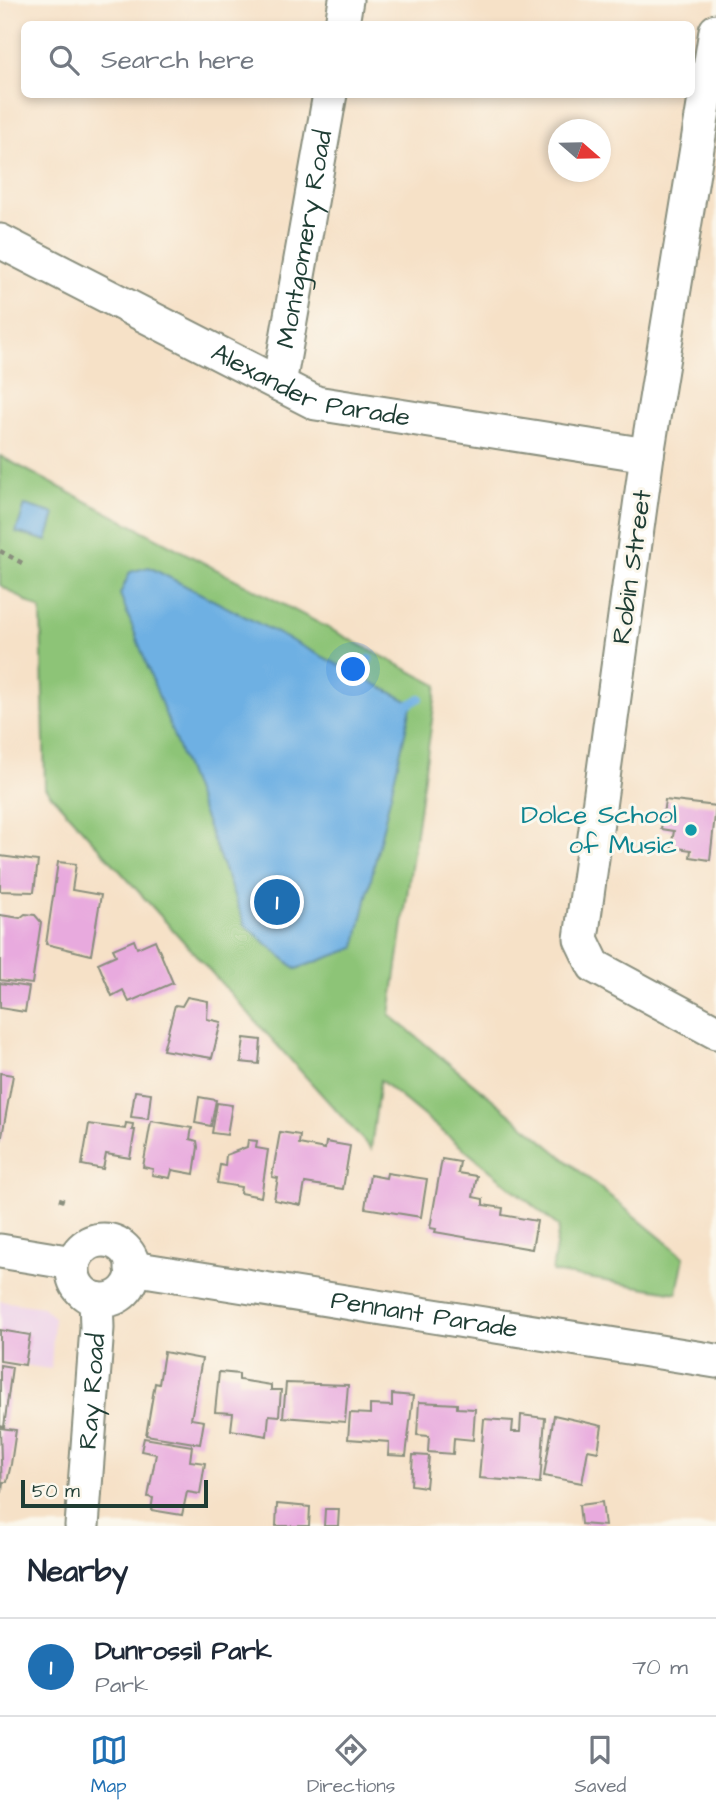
<!DOCTYPE html>
<style>
:root{--surface:#fff;--page:#f6f6f7;--text:#1f2937;--muted:#747a83;--line:#e0e1e3;--accent:#1f6fb2}
body{margin:0;font-family:"Architects Daughter",sans-serif;background:var(--page);color:var(--text)}
.compass{position:absolute;left:548px;top:119px;width:63px;height:63px;border-radius:50%;background:var(--surface);box-shadow:0 4px 10px #0003;rotate:110deg}
.scale{position:absolute;left:21px;bottom:18px;width:187px;box-sizing:border-box;padding-left:7px;border:4px solid #1f3d34;border-top:0;font-size:19px;line-height:24px;white-space:nowrap;color:#1f3d34;-webkit-text-stroke:5px #fbf7ec;paint-order:stroke}
.you{position:absolute;left:354px;top:670px;width:24px;height:24px;margin:-18px;border:5px solid #fff;border-radius:50%;background:#1a73e8;box-shadow:0 0 0 10px #1a73e833}
.badge{display:grid;place-items:center;width:46px;height:46px;border-radius:50%;background:var(--accent);color:#fff;font-size:23px;font-weight:700}
.pin{position:absolute;translate:-50% -50%;border:4px solid #fff;box-shadow:0 2px 7px #0006}
.list{margin:0;padding:0;list-style:none}
h2{display:flex;justify-content:space-between;align-items:center;height:91px;margin:0;padding:0 28px;font-size:30px}
h2 small{font-size:23px;font-weight:400;color:var(--muted)}
.list li{display:grid;grid-template-columns:46px 1fr auto;gap:21px;align-items:center;box-sizing:border-box;height:98px;padding:0 28px;border-top:2px solid var(--line)}
.list b{display:block;font-size:26px;white-space:nowrap}
.list p{margin:0;font-size:23px;white-space:nowrap;color:var(--muted)}
.list em{font-size:23px;font-style:normal;color:var(--muted)}
.icon{flex:none;width:38px;height:38px;fill:none;stroke:currentColor;stroke-width:2;stroke-linecap:round;stroke-linejoin:round}
.map{position:relative;flex:none;width:716px;height:1526px;overflow:hidden}
.search{position:absolute;background:var(--surface);box-shadow:0 4px 10px #0003;left:21px;right:21px;top:21px;height:77px;display:flex;align-items:center;gap:18px;box-sizing:border-box;padding:0 24px;border-radius:10px;color:var(--muted);font-size:26px}
.sheet{height:189px;background:var(--surface)}
nav{display:flex;justify-content:space-around;align-items:center;box-sizing:border-box;height:98px;border-top:2px solid var(--line);background:var(--surface);font-size:19px;color:var(--muted)}
nav a{display:grid;justify-items:center;gap:4px}
nav .on{color:var(--accent)}
.map>svg:first-child{display:block}
</style>
<div class="map">
<svg width="716" height="1526" viewBox="0 0 716 1526">
<rect width="100%" height="100%" fill="#fbf7ec"/>
<filter id="ink" filterUnits="userSpaceOnUse"><feTurbulence type="fractalNoise" baseFrequency=".0143" numOctaves="2"/><feDisplacementMap in="SourceGraphic" scale="14" xChannelSelector="R" yChannelSelector="G"/><feConvolveMatrix kernelMatrix="1 2 1 2 8 2 1 2 1" color-interpolation-filters="sRGB"/></filter>
<filter id="wash" filterUnits="userSpaceOnUse"><feTurbulence type="fractalNoise" baseFrequency=".00686" numOctaves="4" result="noise"/><feDisplacementMap in="SourceGraphic" scale="28" xChannelSelector="R" yChannelSelector="G"/><feGaussianBlur stdDeviation="1.57" result="paint"/><feColorMatrix in="noise" values="0 0 0 0 0 0 0 0 0 0 0 0 0 0 0 0 0 1.4 0 .05"/><feComposite in="paint" operator="in"/></filter>
<g filter="url(#wash)">
<rect width="100%" height="100%" fill="#f6e1c7"/>
<path fill="#edd0e9" d="M0 1301 43 1307 54 1318 51 1369 0 1362Z"/>
<path fill="#8dc477" stroke="#568056" stroke-width="2" d="M0 456 437 685 390 1015 684 1257 677 1293 552 1272 559 1227 380 1080 371 1149 45 788 41 610 0 585Z"/>
<g fill="#6eb0e3" stroke="#46768c" stroke-width="2">
<path d="M25 505 55 514 47 541 16 532Z"/>
<path d="M149 567 412 703 355 948 296 969 245 925 120 594 130 572Z"/>
</g>
<g fill="none" stroke-linecap="round" stroke-linejoin="round">
<g stroke="#6eb0e3" stroke-width="8">
<path d="M356 684 369 659"/>
<path d="M405 707 420 698"/>
</g>
</g>
<g id="blocks">
<g fill="#e8aade">
<path d="M665 800 716 806 710 860 690 857 691 850 671 847 674 831 661 829Z"/>
<path d="M0 856 38 861 34 892 0 891Z"/>
<path d="M58 862 76 864 72 890 101 895 91 955 46 944Z"/>
<path d="M25 914 35 915 41 922 32 984 0 980V915L20 918Z"/>
<path d="M134 940 137 948 155 940 173 983 129 1002 123 990 112 996 98 963 116 955 113 949Z"/>
<path d="M0 983 29 987 25 1012 0 1008Z"/>
<path d="M187 997 208 1001 207 1019 221 1022 212 1058 163 1050 175 1005 182 1006Z"/>
<path d="M244 1038 261 1040 259 1064 241 1062Z"/>
<path d="M0 1073 13 1075 1 1142H0Z"/>
<path d="M135 1091 151 1093 148 1119 131 1117Z"/>
<path d="M199 1097 216 1100 211 1126 195 1123Z"/>
<path d="M217 1103 232 1105 227 1135 212 1133Z"/>
<path d="M151 1121 192 1128 190 1139 197 1141 198 1147 194 1174 172 1170 170 1178 152 1175 153 1169 143 1167Z"/>
<path d="M126 1123 133 1124 132 1130H135L130 1158 106 1154 103 1169 82 1165 89 1124 125 1129Z"/>
<path d="M280 1132 300 1135 299 1144 325 1149 326 1142 350 1146 343 1189 305 1183 301 1205 274 1200 278 1178 272 1177Z"/>
<path d="M248 1140 257 1141 256 1148 268 1150 261 1197 240 1193 241 1187 217 1183 220 1165 225 1166 226 1155 247 1147Z"/>
<path d="M442 1159 460 1162 458 1173 477 1176 473 1197 483 1199V1205L503 1208 502 1215 537 1221 532 1249 435 1232 436 1229 430 1228Z"/>
<path d="M387 1173 427 1179 421 1217 365 1208 370 1175 386 1178Z"/>
<path d="M0 1330 30 1335 25 1365 0 1361Z"/>
<path d="M164 1352 202 1359 191 1419 204 1421 200 1444 146 1435 155 1383 159 1384Z"/>
<path d="M0 1365 12 1367 4 1427 0 1426Z"/>
<path d="M219 1372 239 1374V1380L271 1385V1390H281L279 1416 269 1415 267 1436 231 1430 233 1413 215 1412Z"/>
<path d="M286 1383 348 1385 345 1422 283 1417Z"/>
<path d="M392 1394 413 1396 406 1456 388 1455 389 1442 348 1439 350 1413 370 1414V1405L392 1406Z"/>
<path d="M419 1402 457 1404V1408L475 1409 473 1440 454 1438 453 1454 428 1452 429 1436 417 1435Z"/>
<path d="M521 1415 545 1418 540 1483 479 1478 484 1419 513 1421 512 1432H520Z"/>
<path d="M554 1415 602 1426 598 1452 588 1450 582 1483 544 1476Z"/>
<path d="M0 1428 16 1430 11 1464 7 1482H3L2 1493Z"/>
<path d="M144 1438 192 1446 190 1461 205 1463 200 1494 187 1492 182 1515 151 1510 153 1498 148 1497 156 1454 141 1451Z"/>
<path d="M413 1455 429 1456 426 1487 411 1485Z"/>
<path d="M602 1502 605 1526 581 1524 579 1505Z"/>
<path d="M277 1504 310 1507 309 1526H276Z"/>
<path d="M325 1509H339L338 1526H324Z"/>
</g>
</g>
</g>
<g filter="url(#ink)">
<use href="#blocks" fill-opacity="0" stroke="#8a8f7e" stroke-width="2"/>
<g fill="none" stroke-linecap="round" stroke-linejoin="round">
<defs>
<g id="minor">
<path d="M342 24 346 0"/>
<path d="M716 31 647 455 581 939 594 966 716 1032"/>
<path id="s1" d="M0 241 316 403 647 455"/>
<path id="s2" d="M279 384 330 94"/>
<circle cx="103" cy="1270" r="30"/>
<path d="M0 1251 73 1263"/>
<path id="s3" d="M132 1268 716 1361"/>
<path id="s4" d="M82 1526 97 1328 96 1299"/>
</g>
</defs>
<use href="#minor" stroke="#8a8f7e" stroke-width="37"/>
<g stroke="#8a8f7e" stroke-width="4.5" stroke-dasharray="5 5" stroke-linecap="butt">
<path d="M0 551 24 564"/>
<path d="M59 1199 68 1202"/>
</g>
<use href="#minor" stroke="#fff" stroke-width="33"/>
</g>
</g>
<circle fill="#0f9aa8" stroke="#fbf7ec" stroke-width="2.5" cx="691" cy="830" r="7"/>
<g text-anchor="middle" dominant-baseline="central" stroke-width="6" stroke-linejoin="round" paint-order="stroke">
<g font-size="26" fill="#1f3d34" stroke="#fbf7ec">
<text stroke="none"><textPath href="#s2" startOffset="147">Montgomery Road</textPath></text>
<text stroke="none"><textPath href="#s1" startOffset="345">Alexander Parade</textPath></text>
<text transform="translate(632 567) rotate(-82)">Robin Street</text>
<text stroke="none"><textPath href="#s3" startOffset="296">Pennant Parade</textPath></text>
<text stroke="none"><textPath href="#s4" startOffset="135">Ray Road</textPath></text>
</g>
<g font-size="26" fill="#0d838f" stroke="#fbf7ec" text-anchor="end">
<text x="677" y="815">Dolce School<tspan x="677" dy="30">of Music</tspan></text>
</g>
</g>
</svg>
<svg class="compass" viewBox="-18 -18 36 36"><path d="M0-13l5 13h-10z" fill="#e53935"/><path d="M0 13l5-13h-10z" fill="#747a83"/></svg>
<div class="scale">50 m</div>
<div class="you"></div>
<div class="pin badge" style="left:277px;top:902px">1</div>
<div class="search"><svg class="icon" aria-label="search" viewBox="0 0 24 24"><circle cx="10" cy="10" r="6"/><path d="M15 15l6 6"/></svg>Search here</div>
</div>
<section class="sheet">
<h2>Nearby<small></small></h2>
<ul class="list">
<li><span class="badge">1</span><div><b>Dunrossil Park</b><p>Park</p></div><em>70 m</em></li>
</ul>
</section>
<nav>
<a class="on"><svg class="icon" aria-label="map" viewBox="0 0 24 24"><path d="M3 6l6-2 6 2 6-2v14l-6 2-6-2-6 2zM9 4v14M15 6v14"/></svg>Map</a>
<a><svg class="icon" aria-label="directions" viewBox="0 0 24 24"><path d="M12 3l9 9-9 9-9-9zM9 14v-3h6M13 9l2 2-2 2"/></svg>Directions</a>
<a><svg class="icon" aria-label="saved" viewBox="0 0 24 24"><path d="M7 4h10v16l-5-4-5 4z"/></svg>Saved</a>
</nav>
